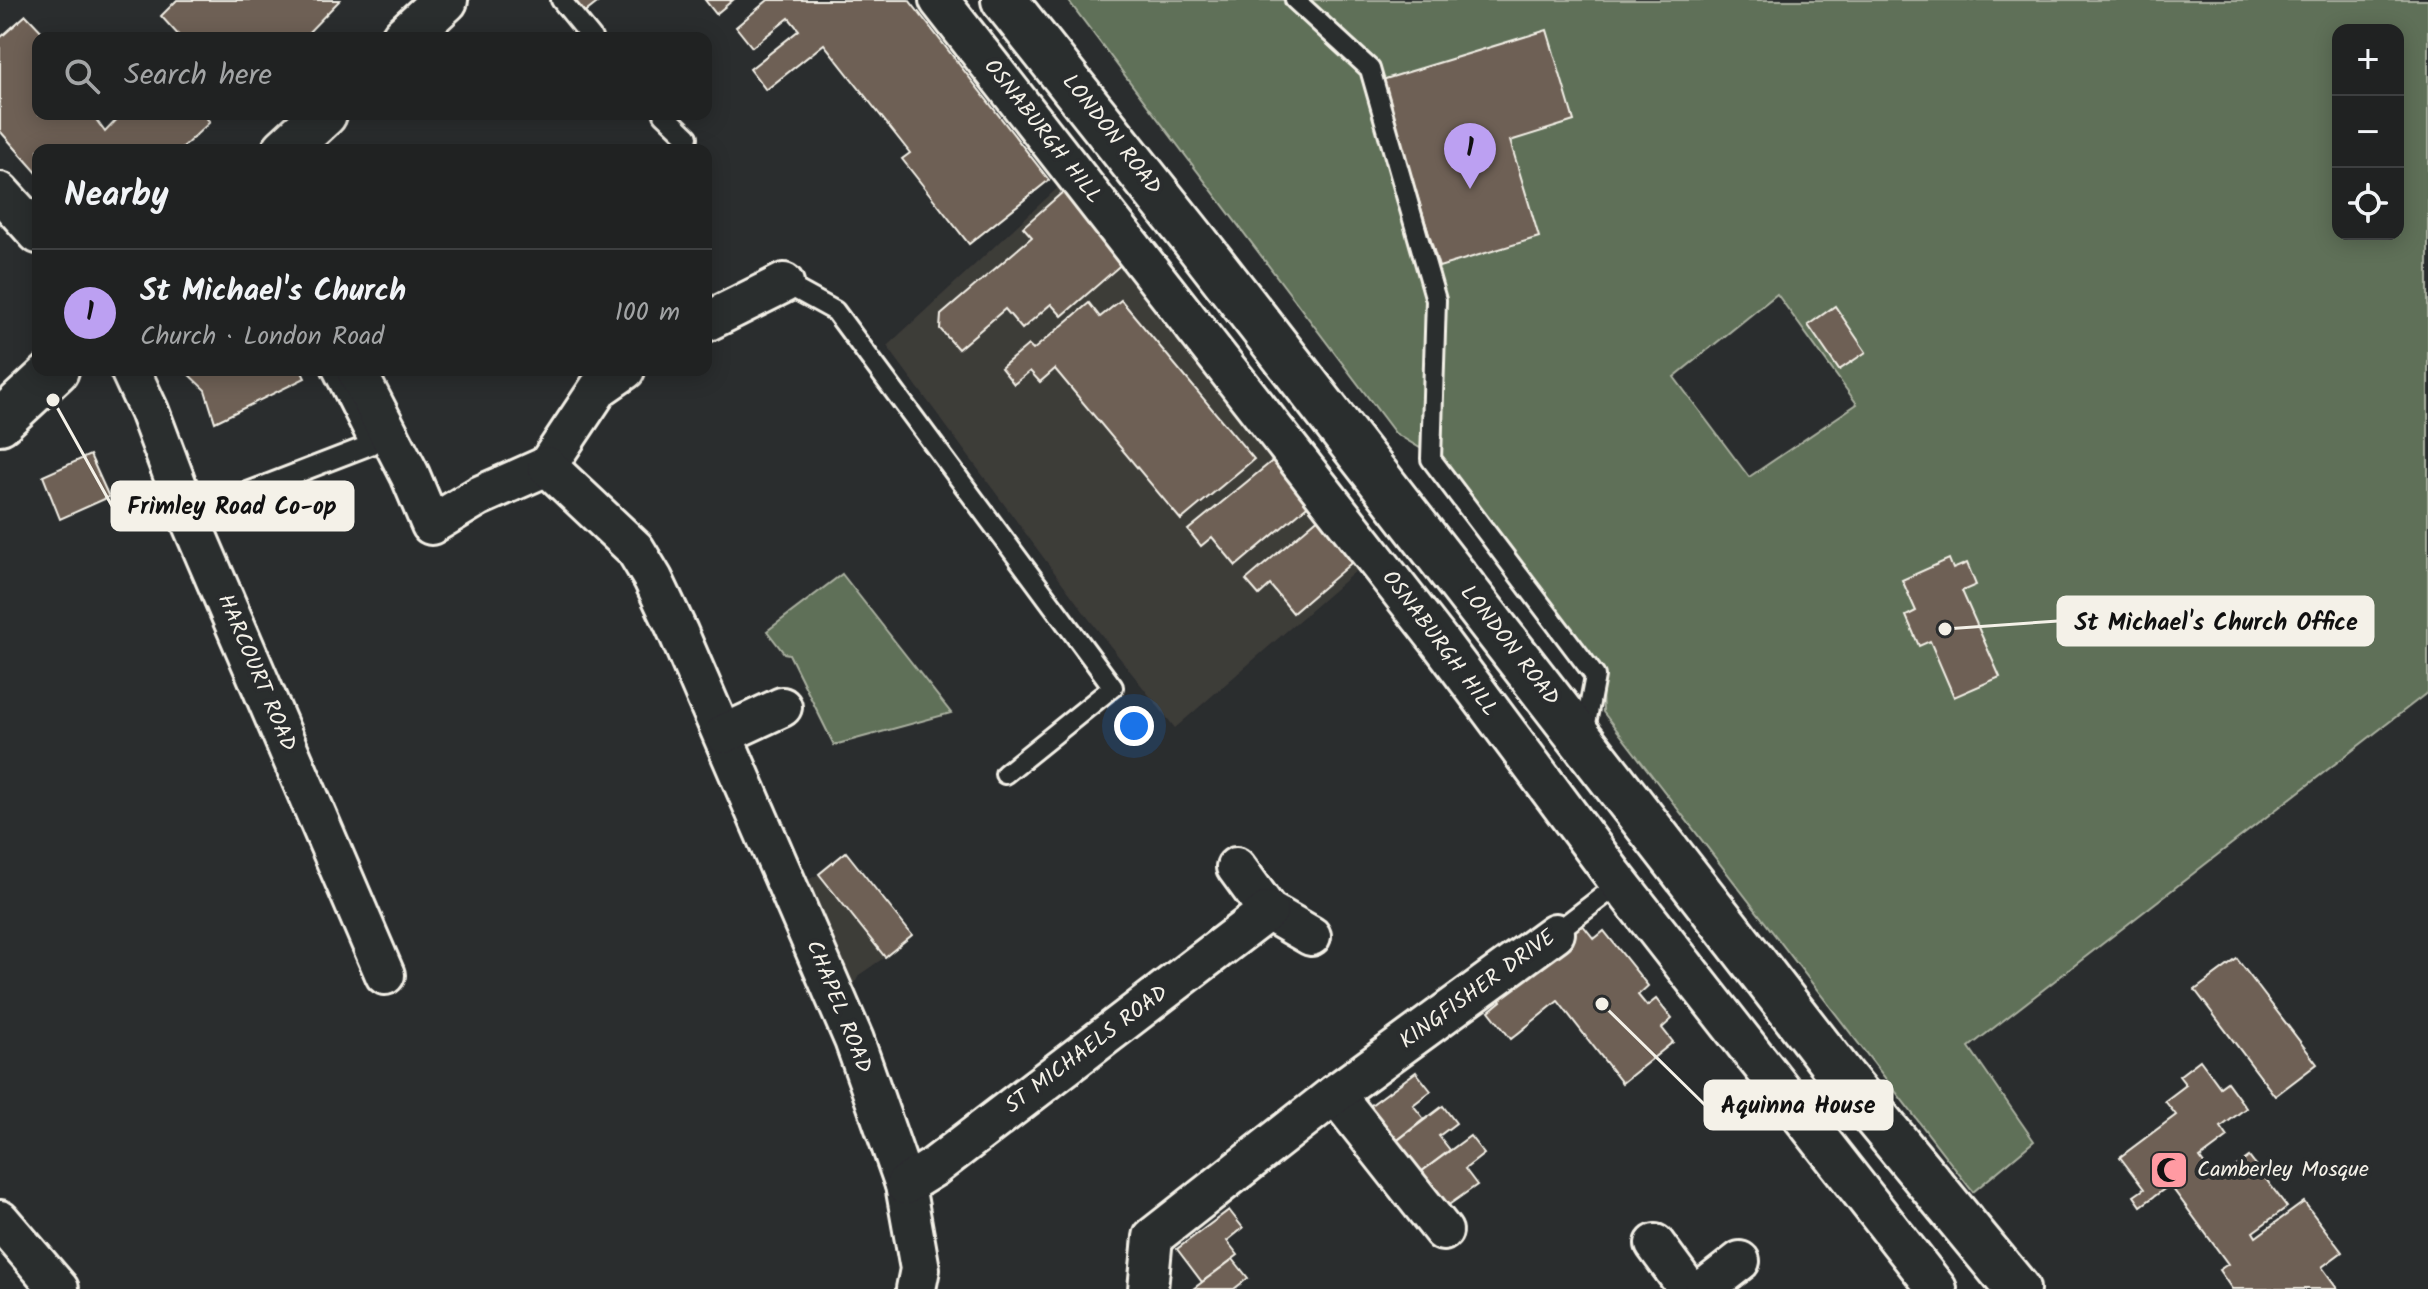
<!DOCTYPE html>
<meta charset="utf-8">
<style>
:root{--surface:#202222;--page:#2d2f2f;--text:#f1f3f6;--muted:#a2a4a5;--line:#3d3f40;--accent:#bca0f2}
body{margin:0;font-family:Kalam,sans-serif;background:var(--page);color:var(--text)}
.controls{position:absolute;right:24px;top:24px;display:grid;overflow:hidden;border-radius:16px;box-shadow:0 4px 20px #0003}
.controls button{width:72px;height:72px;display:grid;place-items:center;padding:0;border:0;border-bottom:2px solid var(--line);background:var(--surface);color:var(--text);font:40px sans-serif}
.you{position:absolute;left:1134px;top:726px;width:28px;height:28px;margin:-20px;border:6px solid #fff;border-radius:50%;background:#1a73e8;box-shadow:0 0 0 12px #1a73e833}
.badge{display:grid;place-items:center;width:52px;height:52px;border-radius:50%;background:var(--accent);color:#111;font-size:26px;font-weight:700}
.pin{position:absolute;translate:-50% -66px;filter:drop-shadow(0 2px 4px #0008)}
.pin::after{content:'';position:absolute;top:42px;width:28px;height:24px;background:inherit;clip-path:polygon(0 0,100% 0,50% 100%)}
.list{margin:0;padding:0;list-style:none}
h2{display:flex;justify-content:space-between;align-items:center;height:104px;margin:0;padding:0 32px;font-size:34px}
h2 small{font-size:26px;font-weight:400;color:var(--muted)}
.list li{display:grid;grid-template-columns:52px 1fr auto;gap:24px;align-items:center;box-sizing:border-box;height:128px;padding:0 32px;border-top:2px solid var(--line)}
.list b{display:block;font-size:30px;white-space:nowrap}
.list p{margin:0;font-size:26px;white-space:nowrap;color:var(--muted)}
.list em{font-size:26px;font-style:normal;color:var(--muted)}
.icon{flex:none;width:44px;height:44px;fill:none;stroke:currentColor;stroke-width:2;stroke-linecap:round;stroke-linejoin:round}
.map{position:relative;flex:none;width:2428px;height:1289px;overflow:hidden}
.search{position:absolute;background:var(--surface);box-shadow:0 4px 20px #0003;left:32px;top:32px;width:680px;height:88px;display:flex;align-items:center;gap:20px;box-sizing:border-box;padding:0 28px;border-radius:16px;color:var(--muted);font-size:30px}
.panel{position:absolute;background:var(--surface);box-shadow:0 4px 20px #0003;left:32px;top:144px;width:680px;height:232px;border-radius:16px}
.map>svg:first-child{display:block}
</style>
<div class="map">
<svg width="2428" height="1289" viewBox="0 0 2428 1289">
<rect width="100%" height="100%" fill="#2a2d2e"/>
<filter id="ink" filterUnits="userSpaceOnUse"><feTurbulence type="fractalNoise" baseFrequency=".0125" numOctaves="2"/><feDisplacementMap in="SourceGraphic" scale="16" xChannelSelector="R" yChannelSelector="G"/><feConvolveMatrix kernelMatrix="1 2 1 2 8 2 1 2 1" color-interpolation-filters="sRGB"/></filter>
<g filter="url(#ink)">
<g fill="#3e3c39">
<path d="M1064 182 1365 563 1175 728 1089 619 887 346Z"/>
<path d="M819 874 885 957 859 975 853 987V996L806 881Z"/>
</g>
<g fill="#5f6f58" stroke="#aab0a0" stroke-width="2" fill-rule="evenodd">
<path d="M1068 0H2428V692L1969 1047 2034 1141 1973 1192 1603 712 1601 671 1443 462 1395 433ZM2338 30H2398V234H2338ZM1777 294 1857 404 1749 477 1674 377Z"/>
<path d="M842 574 951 713 834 745 789 654 784 653 767 631Z"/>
</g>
<g fill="#6e6054" stroke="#f4f1e8" stroke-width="2">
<path d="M177 0H340L303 38H181L161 16Z"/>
<path d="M572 0H601L583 14Z"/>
<path d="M705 0H733L716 14Z"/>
<path d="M768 0H909L1049 180 969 244 902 159 910 153 824 44 766 90 750 69 799 30 789 18 752 47 736 27Z"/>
<path d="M26 15 48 38H38V114H92L105 132 122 114H203L210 122 180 150H38V174L0 131V38Z"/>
<path d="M1547 30 1574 121 1510 141 1539 237 1439 267 1382 80Z"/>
<path d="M1064 191 1124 262 1062 316 1051 304 1022 329 1005 309 958 349 940 329 941 315 1032 237 1023 227Z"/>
<path d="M1121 300 1254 459 1181 520 1055 369 1040 382 1030 371 1014 384 1001 368 1028 345 1033 350 1089 303 1100 317Z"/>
<path d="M1835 306 1866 352 1839 370 1808 325Z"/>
<path d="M184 370H301L305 378 215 422 205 390Z"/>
<path d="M90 455 109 497 60 519 43 476Z"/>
<path d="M1276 458 1312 502 1236 566 1212 537 1201 546 1188 530Z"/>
<path d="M1321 516 1357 558 1293 613 1270 585 1259 595 1246 580Z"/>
<path d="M1949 559 1953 569 1967 563 1976 585 1962 591 2000 677 1954 697 1930 641 1919 646 1906 616 1916 611 1902 580Z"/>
<path d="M846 852 912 935 885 957 819 874Z"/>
<path d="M1582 924 1594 939 1604 931 1648 986 1638 995 1647 1006 1656 999 1672 1019 1662 1028 1673 1042 1622 1083 1558 1001 1511 1039 1489 1011 1501 1001 1496 993Z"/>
<path d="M2237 959 2317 1064 2275 1096 2195 990Z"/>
<path d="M2200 1060 2220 1087 2227 1082 2246 1108 2221 1127 2228 1137 2200 1158 2216 1181 2249 1157 2287 1207 2253 1232 2256 1237 2304 1202 2342 1252 2322 1267 2338 1289H2232L2219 1270 2228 1264 2170 1185 2141 1206 2134 1196 2144 1189 2120 1157 2176 1115 2165 1101 2186 1085 2179 1076Z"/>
<path d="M1416 1072 1431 1091 1413 1105 1424 1119 1394 1143 1367 1108Z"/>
<path d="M1443 1106 1456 1123 1439 1136 1450 1150 1417 1175 1394 1143Z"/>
<path d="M1470 1136 1484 1154 1465 1169 1477 1185 1443 1209 1417 1175Z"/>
<path d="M1229 1210 1243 1228 1227 1241 1238 1255 1202 1282 1177 1249Z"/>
<path d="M1233 1259 1248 1278 1234 1289H1193Z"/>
</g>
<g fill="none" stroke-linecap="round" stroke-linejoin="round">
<defs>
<g id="lane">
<path d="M561 0 592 38"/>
<path d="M1295 0 1370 69 1436 300 1431 459 1595 676 1584 734"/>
<path d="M664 114 688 137"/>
<path d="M784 283 835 311 1113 687 1005 774"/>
<path d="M188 515 370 445 332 370"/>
<path d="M1555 933 1620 883"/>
</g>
<g id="street">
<path d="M939 0 1440 642 1614 876 1937 1289"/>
<path d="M0 192 38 234"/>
<path d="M706 322 784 283"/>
<path d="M130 370 149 411 188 515 385 975"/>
<path d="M356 370 410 475 431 525 479 496 547 466 599 388 625 370"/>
<path d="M547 466 635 549 653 579 678 632 854 1040 905 1185 920 1269 916 1289"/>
<path d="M724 734 782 707"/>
<path d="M1236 867 1268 911 1311 936"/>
<path d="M1335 1094 1443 1231"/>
<path d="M905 1185 934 1167 1268 911"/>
<path d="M0 1220 59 1289"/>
<path d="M1655 1244 1688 1289"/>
<path d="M1148 1289 1153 1237 1335 1094 1555 933"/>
<path d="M1704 1289 1740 1261"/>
</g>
<g id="secondary">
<path d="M404 38 445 0"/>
<path d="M285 150 324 114"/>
<path d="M0 422 56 370"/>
</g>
<path id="primary" d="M1004 0 1195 241 1845 1080 2017 1289"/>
</defs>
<use href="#lane" stroke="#f4f1e8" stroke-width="24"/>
<use href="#street" stroke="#f4f1e8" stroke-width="44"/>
<use href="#secondary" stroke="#f4f1e8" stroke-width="50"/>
<use href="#primary" stroke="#f4f1e8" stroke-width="50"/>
<use href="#lane" stroke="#2a2d2e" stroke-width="18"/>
<use href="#street" stroke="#2a2d2e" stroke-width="38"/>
<use href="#secondary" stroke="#2a2d2e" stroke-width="44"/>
<use href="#primary" stroke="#2a2d2e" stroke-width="44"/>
</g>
</g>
<defs>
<symbol id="mosque-square" viewBox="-11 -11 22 22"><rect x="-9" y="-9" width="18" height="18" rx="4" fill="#ff9aa2" stroke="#2a2d2e"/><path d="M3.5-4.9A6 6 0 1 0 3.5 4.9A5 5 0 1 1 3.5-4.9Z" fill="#111"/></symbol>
</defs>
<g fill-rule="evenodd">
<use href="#mosque-square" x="2147" y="1148" width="44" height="44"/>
</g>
<g text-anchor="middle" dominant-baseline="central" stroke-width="8" stroke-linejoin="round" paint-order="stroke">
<g font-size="22" fill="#f4f1e8" stroke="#2a2d2e">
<text transform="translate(1042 132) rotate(52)">OSNABURGH HILL</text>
<text transform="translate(1111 135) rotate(52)">LONDON ROAD</text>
<text transform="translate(1439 644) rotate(53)">OSNABURGH HILL</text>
<text transform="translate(1509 646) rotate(52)">LONDON ROAD</text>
<text transform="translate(256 673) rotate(67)">HARCOURT ROAD</text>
<text transform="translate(1478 990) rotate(-36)">KINGFISHER DRIVE</text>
<text transform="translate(838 1007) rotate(68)">CHAPEL ROAD</text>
<text transform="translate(1087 1050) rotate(-37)">ST MICHAELS ROAD</text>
</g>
<g font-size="22" fill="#f4f1e8" stroke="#2a2d2e" text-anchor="start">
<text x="2197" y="1170">Camberley Mosque</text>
</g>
</g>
<path fill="none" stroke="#f4f1e8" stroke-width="3" d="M53 400L112 506M1945 629L2058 621M1602 1004L1705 1105"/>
<g fill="#f4f1e8" stroke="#2a2d2e" stroke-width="3">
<circle cx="53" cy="400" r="8"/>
<circle cx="1945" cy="629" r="8"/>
<circle cx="1602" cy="1004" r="8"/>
</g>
<g fill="#f4f1e8" stroke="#f4f1e8" stroke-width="3">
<rect x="112" y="482" width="241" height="48" rx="8"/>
<rect x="2058" y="597" width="315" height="48" rx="8"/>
<rect x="1705" y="1081" width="187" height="48" rx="8"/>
</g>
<g font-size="24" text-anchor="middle" font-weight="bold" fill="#111">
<text x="232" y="514">Frimley Road Co-op</text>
<text x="2216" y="630">St Michael's Church Office</text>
<text x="1798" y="1113">Aquinna House</text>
</g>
</svg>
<div class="controls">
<button>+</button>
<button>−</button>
<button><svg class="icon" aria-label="locate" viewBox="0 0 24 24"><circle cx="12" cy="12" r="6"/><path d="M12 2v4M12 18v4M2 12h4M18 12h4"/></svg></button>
</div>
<div class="you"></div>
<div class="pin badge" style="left:1470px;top:189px">1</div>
<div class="search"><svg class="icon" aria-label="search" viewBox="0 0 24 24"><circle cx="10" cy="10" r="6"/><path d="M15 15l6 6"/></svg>Search here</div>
<section class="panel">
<h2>Nearby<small></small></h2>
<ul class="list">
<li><span class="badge">1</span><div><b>St Michael's Church</b><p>Church · London Road</p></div><em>100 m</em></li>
</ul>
</section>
</div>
